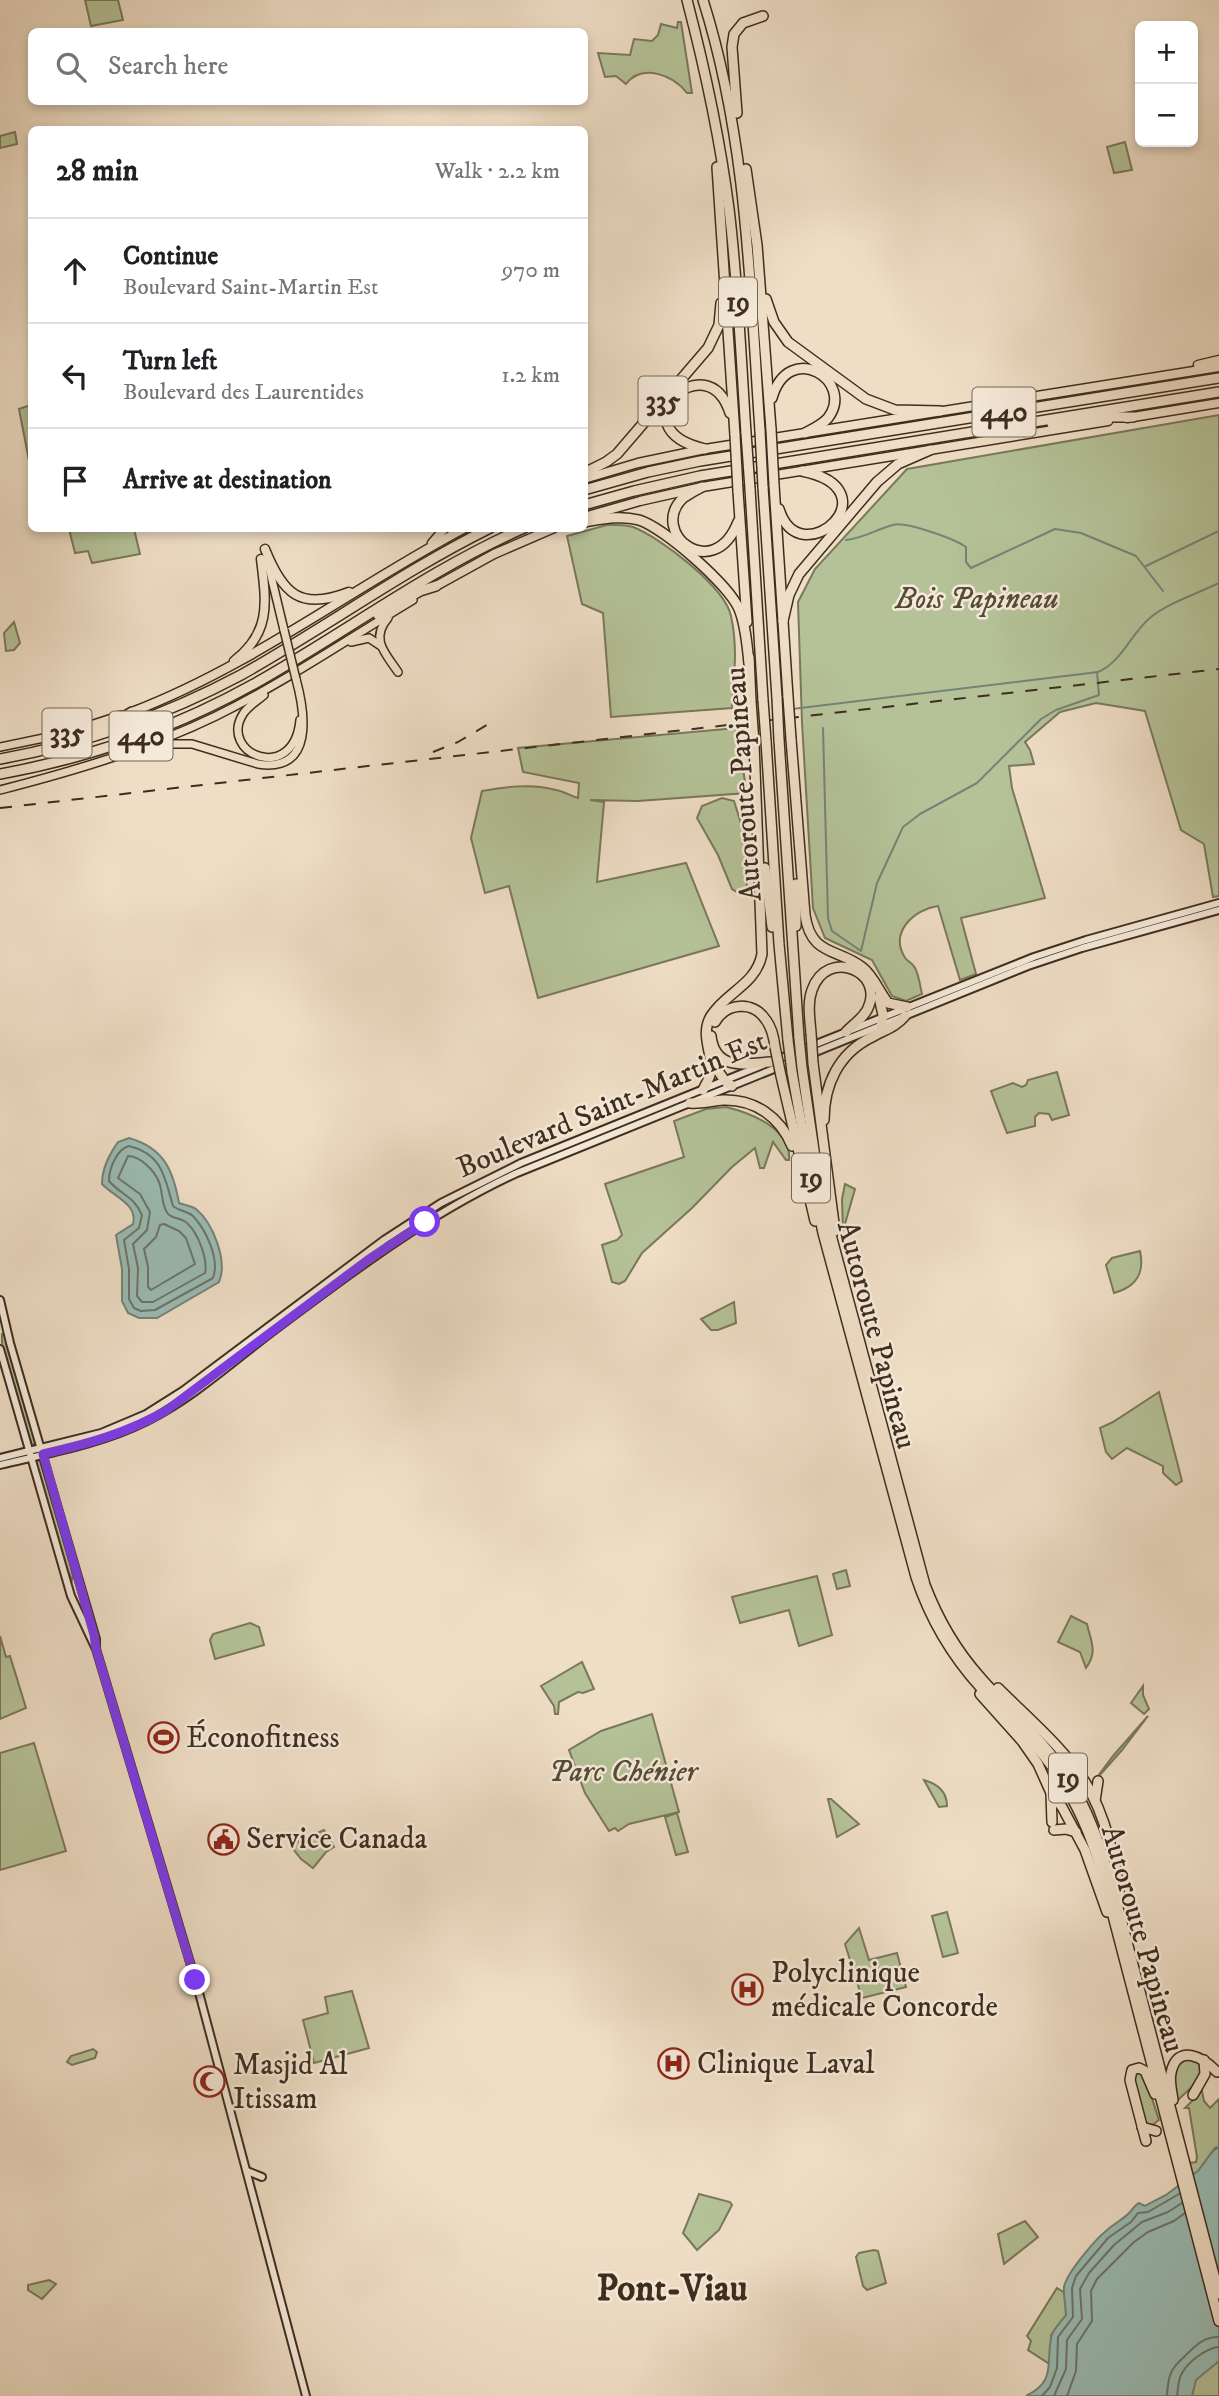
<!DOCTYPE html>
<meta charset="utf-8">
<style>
:root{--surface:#fff;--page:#f2f2f2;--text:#202124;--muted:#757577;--line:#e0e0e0}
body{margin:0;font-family:"IM FELL DW Pica",serif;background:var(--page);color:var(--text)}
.controls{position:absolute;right:21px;top:21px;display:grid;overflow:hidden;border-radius:10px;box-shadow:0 4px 10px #0003}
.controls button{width:63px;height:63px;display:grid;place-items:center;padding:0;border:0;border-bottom:2px solid var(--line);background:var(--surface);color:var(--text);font:35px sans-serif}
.stop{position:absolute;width:21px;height:21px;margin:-16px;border:5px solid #7c3aed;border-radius:50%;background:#fff}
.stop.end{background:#7c3aed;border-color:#fff;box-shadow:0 2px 7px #0008}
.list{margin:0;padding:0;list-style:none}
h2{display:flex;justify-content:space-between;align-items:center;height:91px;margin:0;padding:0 28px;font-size:30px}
h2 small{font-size:23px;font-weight:400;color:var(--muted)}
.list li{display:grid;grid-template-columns:46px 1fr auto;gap:21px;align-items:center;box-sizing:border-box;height:105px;padding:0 28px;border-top:2px solid var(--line)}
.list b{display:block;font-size:26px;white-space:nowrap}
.list p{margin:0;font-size:23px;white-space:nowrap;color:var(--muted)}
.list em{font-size:23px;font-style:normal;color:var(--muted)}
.icon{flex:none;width:38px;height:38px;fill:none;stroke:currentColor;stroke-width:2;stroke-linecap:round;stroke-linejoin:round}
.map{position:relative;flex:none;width:1219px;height:2396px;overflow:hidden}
.search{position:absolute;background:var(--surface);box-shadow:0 4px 10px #0003;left:28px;top:28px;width:560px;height:77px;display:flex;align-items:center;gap:18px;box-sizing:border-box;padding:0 24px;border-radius:10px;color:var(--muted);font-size:26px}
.panel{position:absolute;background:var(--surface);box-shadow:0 4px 10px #0003;left:28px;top:126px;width:560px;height:406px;border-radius:10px}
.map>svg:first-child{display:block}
</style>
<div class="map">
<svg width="1219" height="2396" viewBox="0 0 1219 2396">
<rect width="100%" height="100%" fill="#efdec6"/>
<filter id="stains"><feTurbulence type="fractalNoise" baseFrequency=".00286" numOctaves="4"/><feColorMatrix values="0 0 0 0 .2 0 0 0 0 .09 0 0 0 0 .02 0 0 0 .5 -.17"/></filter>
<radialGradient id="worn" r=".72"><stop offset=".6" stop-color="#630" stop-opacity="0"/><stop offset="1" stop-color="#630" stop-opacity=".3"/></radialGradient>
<g fill="#b5c298" stroke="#7a785c" stroke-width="2">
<path d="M85 0H118L123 20 91 26Z"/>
<path d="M678 22H681L692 93H687C673 75 642 63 626 84L616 76 605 77 598 53 630 55 634 39 652 41 658 35 661 24 677 28Z"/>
<path d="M15 132 17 144 0 148V136Z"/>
<path d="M1125 142 1132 170 1114 173 1107 147Z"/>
<path d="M31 405H32L31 471 19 409Z"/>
<path d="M1219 415V896L1213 897 1204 844 1181 830 1145 711 1096 703 1060 712 1025 742 1030 750 1034 764 1009 766 1012 788 1045 898 961 918 976 974 960 980 938 906C915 909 890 931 904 956 906 961 913 963 915 968 919 975 920 986 922 994L906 1001 892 996 872 960 825 938 813 908 802 723 798 602 815 569 907 469Z"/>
<path d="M607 525C615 525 625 524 633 527 660 537 725 587 731 616 738 647 734 677 732 708L611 717 603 613 582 604 567 536Z"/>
<path d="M69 529H134L140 554 92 563 88 551 75 553Z"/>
<path d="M14 622 20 643 14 650 6 651 4 633Z"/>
<path d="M736 728 747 793 638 801 590 800 604 802 597 882 686 863 719 946 538 998 509 886 485 893 471 838 482 791C506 787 532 783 556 790 563 791 571 796 578 798L579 783 523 772 518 748Z"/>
<path d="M722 798 734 801 744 833 747 887 745 893 740 894 732 889 718 855 697 818 702 806Z"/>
<path d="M1057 1072 1069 1115 1052 1120 1049 1114 1039 1113 1035 1117V1126L1007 1133 991 1091 1013 1083 1022 1087 1026 1085 1028 1080Z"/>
<path d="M726 1107C751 1113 792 1129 789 1160H786L773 1142 764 1168H760L755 1148 732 1167 692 1208 642 1253 625 1281 619 1284 612 1282 602 1245 617 1240 622 1235 605 1184 684 1157 674 1121 706 1109Z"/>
<path d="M547 1156 458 1200 396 1237V1235C443 1205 494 1172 547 1156Z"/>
<path d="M845 1184 855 1189 843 1231 842 1199Z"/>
<path d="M1140 1251C1145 1274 1136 1287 1114 1293L1106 1265 1112 1258Z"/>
<path d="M734 1302 736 1323 718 1330H711L701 1319Z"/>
<path d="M2 1334H4L36 1444 32 1445C24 1417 0 1359 2 1334Z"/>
<path d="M1159 1392 1182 1481 1176 1485 1163 1473V1466L1127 1448 1112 1459 1106 1452 1100 1428 1113 1422Z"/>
<path d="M40 1460 70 1561 73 1577 72 1580 63 1561 35 1461Z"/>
<path d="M846 1570 850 1586 837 1589 833 1574Z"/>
<path d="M817 1576 832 1635 799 1646 789 1610 740 1623 732 1597Z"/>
<path d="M1071 1616 1087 1624C1091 1642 1098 1652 1086 1668L1080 1652 1058 1642Z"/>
<path d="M250 1623 259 1627 264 1645 215 1659 210 1640 213 1634Z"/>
<path d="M0 1636 6 1657 10 1656 26 1708 0 1719Z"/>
<path d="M582 1662 594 1689 583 1693 578 1692 559 1702 558 1714H555L554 1706 541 1686Z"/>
<path d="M1143 1686V1695L1149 1709 1144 1714 1131 1703Z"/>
<path d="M652 1714 679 1812 629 1824 618 1831 615 1828 609 1831 585 1793 569 1750 601 1731Z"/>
<path d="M1148 1716 1122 1750 1092 1784 1113 1756Z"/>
<path d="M34 1743 66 1851 0 1870V1753Z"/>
<path d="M924 1780C938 1784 947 1792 947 1806L939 1807Z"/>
<path d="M828 1799H831L859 1824 837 1837Z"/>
<path d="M677 1813 688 1852 676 1855 665 1817Z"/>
<path d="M324 1830 334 1847 326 1852 313 1868 301 1859 290 1845Z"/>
<path d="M947 1912 958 1953 943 1957 932 1916Z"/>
<path d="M859 1928 869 1960 897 1953 906 1987 862 1998 845 1944Z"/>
<path d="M352 1991 369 2048 314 2063 303 2020 328 2013 325 1997Z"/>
<path d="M93 2049 97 2052 95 2058 72 2065 67 2062 71 2056Z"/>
<path d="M1190 2058 1201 2064V2078L1177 2101C1175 2083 1170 2065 1190 2058Z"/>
<path d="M1138 2070 1145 2077 1159 2120 1150 2127 1144 2124 1133 2077Z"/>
<path d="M1202 2091 1204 2101 1210 2108 1219 2099V2147L1215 2148 1198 2171 1191 2177 1189 2163 1196 2162 1197 2157 1189 2108H1185Z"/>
<path d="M699 2194 730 2202 732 2205 719 2230 697 2250 683 2233Z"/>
<path d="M1025 2221 1038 2237 1004 2264 998 2234Z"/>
<path d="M874 2250 878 2251 886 2283 867 2290 863 2286 856 2257 859 2253Z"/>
<path d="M49 2280 56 2284 42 2299 28 2290V2285Z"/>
<path d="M1057 2288 1065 2293 1066 2315 1051 2335V2365L1028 2350 1031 2341 1027 2336Z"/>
<path d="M1219 2361V2396H1192L1195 2380Z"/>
</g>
<g fill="#9abcb4" stroke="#758378" stroke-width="2">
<path d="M129 1138C164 1148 173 1170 179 1203 184 1205 191 1206 196 1209 213 1223 228 1261 219 1282L157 1318H139L128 1313 122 1301V1269L116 1235 133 1224C138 1204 114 1197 102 1184 102 1168 109 1155 118 1142Z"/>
<path d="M1219 2147V2361L1196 2380 1192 2396H1026C1056 2381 1046 2365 1051 2338 1052 2330 1061 2322 1066 2315 1066 2306 1063 2295 1064 2287 1067 2272 1096 2239 1106 2231 1112 2225 1122 2220 1128 2214 1133 2210 1133 2206 1139 2203L1145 2206 1166 2195 1198 2171 1213 2151Z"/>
</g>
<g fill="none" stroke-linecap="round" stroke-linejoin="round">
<g stroke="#6c746a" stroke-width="2">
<path d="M129 1146C163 1154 165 1179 173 1206 179 1211 187 1211 193 1216 206 1230 220 1259 213 1278L155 1310 141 1311 134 1308 129 1299V1269L124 1240 139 1228 142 1215C134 1196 121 1195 109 1181 109 1168 117 1149 129 1146Z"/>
<path d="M128 1156C140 1156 154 1170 159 1182 163 1192 161 1205 168 1214 173 1219 182 1218 187 1223 198 1233 208 1259 205 1273L153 1302H142L137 1296 138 1268 133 1244 147 1230 150 1212 140 1194 118 1178Z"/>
<path d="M160 1225 164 1224 179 1231 186 1238 195 1264 151 1290 148 1287V1267L144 1249 156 1237Z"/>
<path d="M1042 2396 1050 2387 1057 2368 1058 2337 1073 2317 1072 2288 1076 2276 1108 2238 1131 2222 1138 2213 1148 2212 1179 2194"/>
<path d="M1054 2396 1066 2369 1067 2340 1082 2319 1080 2289 1089 2273 1114 2245 1142 2222 1168 2212 1182 2203"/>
<path d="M1067 2396 1076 2371 1077 2344 1092 2321 1091 2291 1097 2279 1134 2242 1148 2232 1174 2221 1185 2213"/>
<path d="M1167 2396C1168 2376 1170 2369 1185 2356 1196 2345 1203 2337 1219 2337"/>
<path d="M1177 2396C1178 2389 1178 2380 1182 2373 1188 2362 1206 2348 1219 2347"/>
</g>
<g stroke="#758378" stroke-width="2">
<path d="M846 540C864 538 877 529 893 525 905 521 955 539 966 547V562L971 568 1055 529 1081 533 1136 556 1163 591"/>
<path d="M1146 566 1219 531"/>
<path d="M792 709 1098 672C1122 662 1131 633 1151 617 1170 602 1197 594 1219 583"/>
<path d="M735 715 748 713"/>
<path d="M823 728 828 918 832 931 861 951 877 883 903 827 920 814 977 783 1041 719 1056 710 1099 695 1097 672"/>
</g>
<defs>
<g id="secondary">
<path d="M776 1060 1034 957 1086 940 1219 903"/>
<path d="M0 1300 10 1343 96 1639V1649L198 1989 306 2396"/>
<path d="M0 1349 71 1596 95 1647"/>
<path d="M0 1458 101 1433 146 1414 184 1390 384 1240 441 1203 521 1163 763 1065"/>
<path d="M0 1465C50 1453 101 1444 147 1421 191 1399 229 1365 268 1335 348 1275 426 1215 517 1173L1028 966 1082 948 1219 910"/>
<path d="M247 2171 262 2177"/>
</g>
<g id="primary">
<path d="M267 559 284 630"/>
<path d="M388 618C370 639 385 653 398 672"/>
<path d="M351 642 369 638 381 646"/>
<path d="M264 695C257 701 248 706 243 714 218 754 294 785 300 720"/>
<path d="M0 747 63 734 121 715"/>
<path d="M149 748 172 744H192L258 764C315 773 305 712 296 679"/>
<path d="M0 790C74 771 148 749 216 716 285 682 348 639 413 600"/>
</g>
<g id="trunk">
<path d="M1198 365 1219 360"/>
<path d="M1127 418 1219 403"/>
<path d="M584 479 638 463 705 449 1219 367"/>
<path d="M584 517 640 501 702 487 1108 421"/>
<path d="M432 543 445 528"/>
<path d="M265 549C283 594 300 611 349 592"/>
<path d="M436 586 494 554 554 528"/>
<path d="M234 661C272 632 266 601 261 559"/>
<path d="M132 712C252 666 352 588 465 528"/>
</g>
<g id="motorway">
<path d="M687 0C705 69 720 139 729 209 738 283 741 358 746 433"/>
<path d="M703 0C747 139 750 286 760 431"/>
<path d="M737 113 732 47 734 34 743 23 763 16"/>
<path d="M717 167 735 435"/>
<path d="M746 169 757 245 771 429"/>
<path d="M766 299 774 322 788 342 866 399 895 410 940 411"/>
<path d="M772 398C789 339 856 381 828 418 822 425 813 429 805 433"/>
<path d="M1052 424 1110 417H1133"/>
<path d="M705 449C614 428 707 341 730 413"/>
<path d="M584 473 606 462 617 454 708 348 719 325 721 303"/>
<path d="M774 485 788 697"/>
<path d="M702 487C696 490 689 494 683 498 648 532 713 585 738 522"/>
<path d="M763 487 777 698"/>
<path d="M750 489 763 700"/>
<path d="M584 490 648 472 700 461 1219 378"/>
<path d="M738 491 747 622"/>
<path d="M584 505 634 491 700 476 1219 392"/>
<path d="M779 509C800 577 896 490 802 471"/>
<path d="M584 522C603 519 620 515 639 520 664 528 729 585 739 609 746 626 747 646 749 663"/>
<path d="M378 615 420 591 436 586"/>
<path d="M783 621 789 595 799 574 877 482 898 464 930 450"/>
<path d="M749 657 751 701"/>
<path d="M76 736 112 724 132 712"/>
<path d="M791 739 805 915C811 956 837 948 862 967 874 976 879 992 888 1003L907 1007"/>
<path d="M779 740 799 1038"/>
<path d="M766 741 779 944 788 1040"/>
<path d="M0 759C84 744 166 715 241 675 325 628 403 571 490 528"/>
<path d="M0 774C89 758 175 728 254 684 345 633 428 570 524 528"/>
<path d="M765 868 772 927"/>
<path d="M796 926V884"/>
<path d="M879 997 883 1015 881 1026"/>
<path d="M715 1022C726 1003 753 1000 766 1020 772 1028 774 1038 775 1047"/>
<path d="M811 1033C810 1019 807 1004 812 990 827 947 885 971 868 1008 864 1018 853 1024 846 1032"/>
<path d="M711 1036C715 1071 745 1064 770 1062"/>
<path d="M712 1062 725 1081 732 1086"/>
<path d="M813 1063 835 1231"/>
<path d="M802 1068 815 1157 831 1235 925 1585C938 1619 956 1650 980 1677 1006 1707 1036 1733 1059 1765 1087 1803 1101 1847 1114 1892L1219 2294"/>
<path d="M792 1072 807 1156 823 1233 916 1577C930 1619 952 1656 981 1688 1004 1714 1029 1736 1050 1764 1074 1796 1090 1832 1101 1870L1219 2321"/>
<path d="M781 1076 815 1221"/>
<path d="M703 1090C706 1083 711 1077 711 1070 712 1051 700 1034 711 1016 726 992 756 985 762 954L754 743"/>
<path d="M690 1103C702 1104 711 1101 723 1100 755 1099 780 1117 792 1146"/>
<path d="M824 1120C824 1084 839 1053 872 1037 884 1030 896 1027 905 1016"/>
<path d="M998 1688C1027 1717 1063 1747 1085 1782 1105 1814 1117 1863 1120 1900"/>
<path d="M980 1694 1022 1741 1038 1764 1051 1793 1062 1807 1085 1850 1107 1912"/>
<path d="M1051 1795 1052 1822"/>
<path d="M1095 1801 1098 1781"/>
<path d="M1054 1830 1066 1829 1076 1832"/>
<path d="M1193 2095 1205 2074 1204 2060"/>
<path d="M1173 2100C1172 2092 1169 2081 1171 2073 1177 2042 1204 2058 1217 2072"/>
<path d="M1142 2127 1156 2131"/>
<path d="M1146 2141 1130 2080 1132 2070 1139 2068 1145 2071 1155 2094"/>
</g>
</defs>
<use href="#secondary" stroke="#3e2d1f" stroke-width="10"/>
<use href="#primary" stroke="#3e2d1f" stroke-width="10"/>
<use href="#trunk" stroke="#3e2d1f" stroke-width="11"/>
<use href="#motorway" stroke="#3e2d1f" stroke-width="12"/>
<use href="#secondary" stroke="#f5eada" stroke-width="6"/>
<use href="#primary" stroke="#efdec6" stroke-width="7"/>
<use href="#trunk" stroke="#efdec6" stroke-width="8"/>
<use href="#motorway" stroke="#efdec6" stroke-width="9"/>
<g stroke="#3e2d1f" stroke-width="2" stroke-dasharray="12 12" stroke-linecap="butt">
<path d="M433 752 458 742 492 722"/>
<path d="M0 808 1219 669"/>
</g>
<defs>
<path id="primary-bridge" d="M284 630 296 679"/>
<g id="motorway-bridge">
<path d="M771 429 774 485"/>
<path d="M760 431 763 487"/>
<path d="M746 433 750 489"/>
<path d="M735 435 738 491"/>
<path d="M788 697 791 739"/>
<path d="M777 698 779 740"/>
<path d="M763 700 766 741"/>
<path d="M751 701 754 743"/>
<path d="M811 1033 813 1063"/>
<path d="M799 1038 802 1068"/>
<path d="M788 1040 792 1072"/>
<path d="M775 1047 781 1076"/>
</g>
</defs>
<use href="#primary-bridge" stroke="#3e2d1f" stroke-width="10" stroke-linecap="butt"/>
<use href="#motorway-bridge" stroke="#3e2d1f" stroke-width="12" stroke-linecap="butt"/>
<use href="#primary-bridge" stroke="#efdec6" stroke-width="7"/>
<use href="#motorway-bridge" stroke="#efdec6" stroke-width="9"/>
</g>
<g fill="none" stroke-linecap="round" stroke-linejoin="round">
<path stroke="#7c3aed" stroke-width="9" d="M195 1980 96 1649 94 1635 43 1454C87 1444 128 1433 167 1410L369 1259 425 1222"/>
</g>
<defs>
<symbol id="stadium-ring" viewBox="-11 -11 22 22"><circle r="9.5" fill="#f5eada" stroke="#8f2418" stroke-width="1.5"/><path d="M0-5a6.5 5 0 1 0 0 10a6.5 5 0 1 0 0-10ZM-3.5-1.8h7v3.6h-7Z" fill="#8f2418"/></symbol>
<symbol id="civic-ring" viewBox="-11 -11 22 22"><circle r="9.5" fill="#f5eada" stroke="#8f2418" stroke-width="1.5"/><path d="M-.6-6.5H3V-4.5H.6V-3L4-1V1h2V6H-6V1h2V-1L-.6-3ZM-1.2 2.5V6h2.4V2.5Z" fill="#8f2418"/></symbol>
<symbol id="hospital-ring" viewBox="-11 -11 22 22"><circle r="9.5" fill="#f5eada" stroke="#8f2418" stroke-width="1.5"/><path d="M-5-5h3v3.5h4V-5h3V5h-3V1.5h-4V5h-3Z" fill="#8f2418"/></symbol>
<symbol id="mosque-ring" viewBox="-11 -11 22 22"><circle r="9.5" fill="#f5eada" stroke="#8f2418" stroke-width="1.5"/><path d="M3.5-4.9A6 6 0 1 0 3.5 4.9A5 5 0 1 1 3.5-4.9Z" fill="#8f2418"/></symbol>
</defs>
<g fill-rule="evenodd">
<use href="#stadium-ring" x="146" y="1720" width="35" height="35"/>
<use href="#civic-ring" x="206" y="1822" width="35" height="35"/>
<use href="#hospital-ring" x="730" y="1972" width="35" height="35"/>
<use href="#hospital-ring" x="656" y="2046" width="35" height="35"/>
<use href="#mosque-ring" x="192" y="2064" width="35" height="35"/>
</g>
<g text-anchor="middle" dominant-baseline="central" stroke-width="5" stroke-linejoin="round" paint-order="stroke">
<g fill="#f5eada" stroke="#756657" stroke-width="2">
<rect x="719" y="277.5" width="38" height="49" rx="5"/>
<rect x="638.5" y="376.5" width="49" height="49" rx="5"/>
<rect x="972.5" y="387.5" width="63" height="49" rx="5"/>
<rect x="42.5" y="708.5" width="49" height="49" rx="5"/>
<rect x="109.5" y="711.5" width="63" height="49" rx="5"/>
<rect x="792" y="1153.5" width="38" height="49" rx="5"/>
<rect x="1049" y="1753.5" width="38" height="49" rx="5"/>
</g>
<g font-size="28" font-weight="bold" fill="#3e2d1f">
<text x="738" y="302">19</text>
<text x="663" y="401">335</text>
<text x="1004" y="412">440</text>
<text x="67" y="733">335</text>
<text x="141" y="736">440</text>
<text x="811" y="1178">19</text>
<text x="1068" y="1778">19</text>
</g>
<g font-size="30" font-style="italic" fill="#564b37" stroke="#f5eada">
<text x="977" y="599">Bois Papineau</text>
<text x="623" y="1772">Parc Chénier</text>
</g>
<g font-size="30" fill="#3e2d1f" stroke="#f5eada">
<text transform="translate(744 784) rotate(-94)">Autoroute Papineau</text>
<text transform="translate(612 1105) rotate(-23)">Boulevard Saint-Martin Est</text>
<text transform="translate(876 1335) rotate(75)">Autoroute Papineau</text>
<text transform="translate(1142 1939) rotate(74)">Autoroute Papineau</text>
</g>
<g font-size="30" fill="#3e2d1f" stroke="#f5eada" text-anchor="start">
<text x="186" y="1738">Éconofitness</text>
<text x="246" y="1839">Service Canada</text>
<text x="771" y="1973">Polyclinique<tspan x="771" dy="34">médicale Concorde</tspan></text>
<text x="697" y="2064">Clinique Laval</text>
<text x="233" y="2065">Masjid Al<tspan x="233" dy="34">Itissam</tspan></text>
</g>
<g font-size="37" font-weight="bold" fill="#3e2d1f" stroke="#f5eada">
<text x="672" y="2289">Pont-Viau</text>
</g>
</g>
<rect width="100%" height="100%" filter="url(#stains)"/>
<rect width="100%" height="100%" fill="url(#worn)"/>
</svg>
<div class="controls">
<button>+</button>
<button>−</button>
</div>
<div class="stop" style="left:425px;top:1222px"></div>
<div class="stop end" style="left:195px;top:1980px"></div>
<div class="search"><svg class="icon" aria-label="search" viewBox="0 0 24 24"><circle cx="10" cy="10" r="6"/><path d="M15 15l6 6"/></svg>Search here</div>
<section class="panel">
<h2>28 min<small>Walk · 2.2 km</small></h2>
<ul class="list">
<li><svg class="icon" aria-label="ahead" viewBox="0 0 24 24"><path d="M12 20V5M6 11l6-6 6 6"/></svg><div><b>Continue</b><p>Boulevard Saint-Martin Est</p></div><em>970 m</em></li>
<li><svg class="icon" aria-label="left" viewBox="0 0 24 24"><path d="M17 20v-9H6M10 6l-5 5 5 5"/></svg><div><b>Turn left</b><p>Boulevard des Laurentides</p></div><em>1.2 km</em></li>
<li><svg class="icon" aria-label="arrive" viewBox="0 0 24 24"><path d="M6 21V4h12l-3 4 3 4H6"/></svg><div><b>Arrive at destination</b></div></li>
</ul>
</section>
</div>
